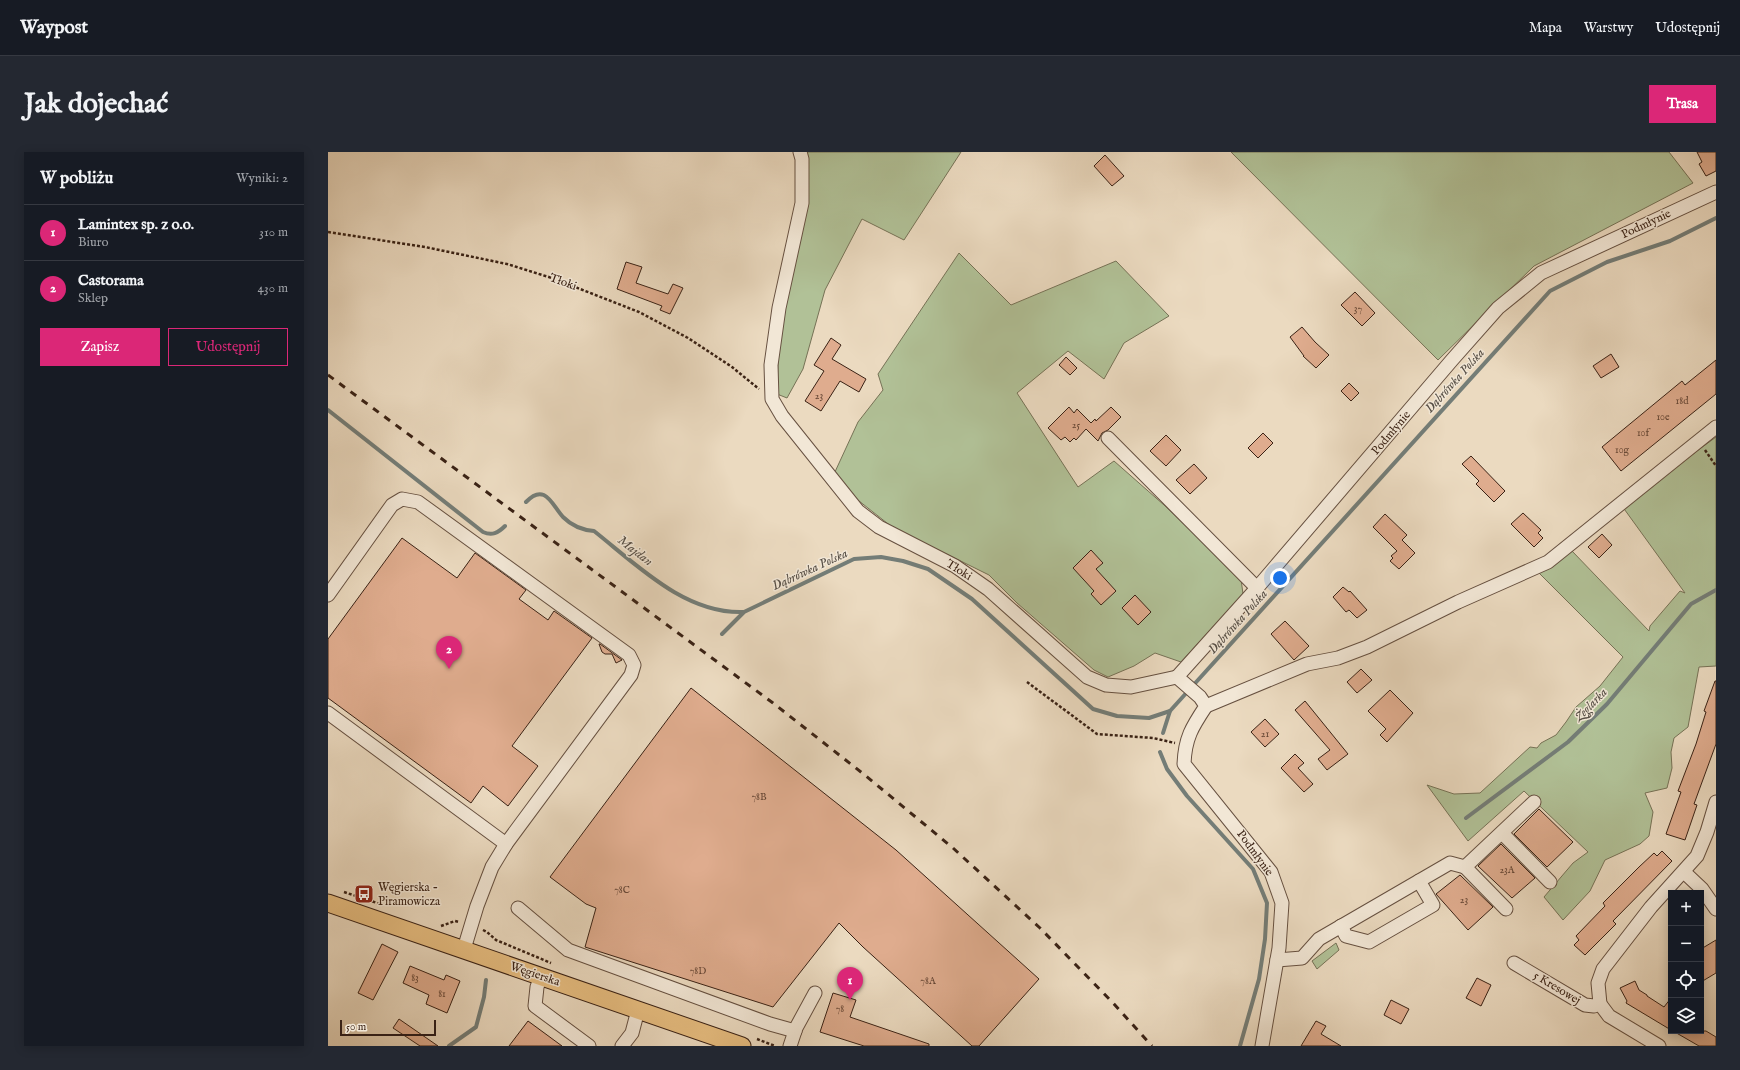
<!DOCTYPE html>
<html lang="pl">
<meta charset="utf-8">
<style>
:root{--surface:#171b24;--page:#242831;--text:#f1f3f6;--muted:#9ea1a6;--line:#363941;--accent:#db2777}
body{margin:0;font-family:"IM FELL English",serif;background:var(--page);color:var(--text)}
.controls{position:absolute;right:12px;bottom:12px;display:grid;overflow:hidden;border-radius:0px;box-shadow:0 2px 10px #0003}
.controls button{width:36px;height:36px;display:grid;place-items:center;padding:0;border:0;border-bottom:1px solid var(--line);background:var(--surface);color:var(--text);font:20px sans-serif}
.scale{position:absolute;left:12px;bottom:10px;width:96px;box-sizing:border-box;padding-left:4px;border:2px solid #3a2215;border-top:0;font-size:11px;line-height:14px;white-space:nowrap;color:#3a2215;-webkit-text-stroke:3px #f2e7d6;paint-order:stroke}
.you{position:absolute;left:952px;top:426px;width:14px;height:14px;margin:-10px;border:3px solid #fff;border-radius:50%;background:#1a73e8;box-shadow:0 0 0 6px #1a73e833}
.badge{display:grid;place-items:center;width:26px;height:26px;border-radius:50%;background:var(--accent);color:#fff;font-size:13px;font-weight:700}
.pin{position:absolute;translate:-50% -33px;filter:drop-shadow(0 1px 2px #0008)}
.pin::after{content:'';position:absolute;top:21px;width:14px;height:12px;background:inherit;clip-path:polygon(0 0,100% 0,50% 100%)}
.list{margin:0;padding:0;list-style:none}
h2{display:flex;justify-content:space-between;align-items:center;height:52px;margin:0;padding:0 16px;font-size:17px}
h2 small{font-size:13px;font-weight:400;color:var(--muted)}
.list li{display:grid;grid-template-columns:26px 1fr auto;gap:12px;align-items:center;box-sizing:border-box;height:56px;padding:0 16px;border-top:1px solid var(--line)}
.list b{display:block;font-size:15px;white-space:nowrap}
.list p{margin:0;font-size:13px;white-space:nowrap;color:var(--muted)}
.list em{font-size:13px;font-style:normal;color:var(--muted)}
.actions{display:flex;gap:8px;padding:12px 16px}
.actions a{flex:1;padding:9px 0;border:1px solid var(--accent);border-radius:0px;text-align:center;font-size:14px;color:var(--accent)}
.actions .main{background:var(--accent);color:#fff}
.icon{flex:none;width:22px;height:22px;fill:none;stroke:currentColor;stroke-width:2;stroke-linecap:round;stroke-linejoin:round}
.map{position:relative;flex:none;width:1388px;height:894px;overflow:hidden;border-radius:0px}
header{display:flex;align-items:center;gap:24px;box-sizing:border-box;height:56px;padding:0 20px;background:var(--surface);border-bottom:1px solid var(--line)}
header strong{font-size:19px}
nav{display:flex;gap:22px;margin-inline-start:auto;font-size:14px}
.intro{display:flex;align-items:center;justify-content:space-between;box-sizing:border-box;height:96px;padding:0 24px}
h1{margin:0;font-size:28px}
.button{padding:10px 18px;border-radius:0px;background:var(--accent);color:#fff;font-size:14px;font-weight:700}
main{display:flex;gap:24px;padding:0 24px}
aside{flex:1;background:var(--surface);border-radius:0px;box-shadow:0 2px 10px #0003}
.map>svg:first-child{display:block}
</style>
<header>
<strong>Waypost</strong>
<nav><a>Mapa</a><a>Warstwy</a><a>Udostępnij</a></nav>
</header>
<div class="intro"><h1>Jak dojechać</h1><a class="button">Trasa</a></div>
<main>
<aside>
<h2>W pobliżu<small>Wyniki: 2</small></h2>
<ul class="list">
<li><span class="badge">1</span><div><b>Lamintex sp. z o.o.</b><p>Biuro</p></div><em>310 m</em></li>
<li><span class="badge">2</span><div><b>Castorama</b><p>Sklep</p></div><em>430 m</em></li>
</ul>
<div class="actions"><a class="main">Zapisz</a><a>Udostępnij</a></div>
</aside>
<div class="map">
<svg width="1388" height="894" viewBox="0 0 1388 894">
<rect width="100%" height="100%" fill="#ebdac0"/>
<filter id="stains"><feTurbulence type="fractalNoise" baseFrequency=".005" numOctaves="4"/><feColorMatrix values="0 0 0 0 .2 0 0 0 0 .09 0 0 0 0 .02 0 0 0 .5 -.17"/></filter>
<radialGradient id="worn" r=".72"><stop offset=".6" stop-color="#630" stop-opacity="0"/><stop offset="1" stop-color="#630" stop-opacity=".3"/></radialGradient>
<g fill="#b1c197" stroke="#767256">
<path d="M476 0H633L576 88 534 67 497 138 475 217 459 246 449 242 451 178Z"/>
<path d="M903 0H1341L1365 31 1206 114 1110 208Z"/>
<path d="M631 101 683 153 788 109 841 164 796 191 776 227 740 199 689 241 750 335 786 309 836 353 913 427 915 442 853 510 827 501 806 514 780 525 766 518 689 451 661 423 564 375 526 345 506 322 530 270 555 238 550 222Z"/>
<path d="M1388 285V514L1371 515 1360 575 1346 586 1343 600 1344 616 1339 636 1317 641 1325 660 1321 684 1312 692 1277 708 1262 739 1235 768 1216 745 1245 711 1260 700 1196 639 1140 689 1099 633 1126 642 1152 641 1202 595 1209 596 1213 591 1228 583 1238 570 1248 555 1272 534 1295 505 1210 420 1244 399 1321 479 1322 474 1352 439 1357 441 1294 354Z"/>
<path d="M1008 791 1011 798 989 817 984 809Z"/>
</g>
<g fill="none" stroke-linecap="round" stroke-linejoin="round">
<g stroke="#747d77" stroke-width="4">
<path d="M0 258 155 380C164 384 170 381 177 374"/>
<path d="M198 350C217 330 224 353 235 365 244 374 254 378 266 379 309 413 357 462 415 460"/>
<path d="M394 482 416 460 526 407 553 405 575 409 600 417 644 447 765 557 789 564 821 566 842 559 1222 139 1279 110 1342 89 1388 66"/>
<path d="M835 581 842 559"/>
<path d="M832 600 839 617 859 644 925 717 939 751 937 787 931 827 912 894"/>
<path d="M1138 666 1240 590 1279 552 1363 452 1388 438"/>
<path d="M121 894 148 875 156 845 158 828"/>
</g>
</g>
<g fill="#dfac8e" stroke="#3a2215">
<path d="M1369 0H1388V19L1378 24 1371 12 1374 10Z"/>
<path d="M777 3 796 24 784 34 766 14Z"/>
<path d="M298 110 314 115 308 131 340 142 345 132 355 136 342 162 332 158 334 154 289 137Z"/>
<path d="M1027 140 1047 161 1034 174 1013 153Z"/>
<path d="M974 175 987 190 1001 203 988 216 975 204H976L962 185Z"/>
<path d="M503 186 513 193 504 207 538 227 531 240 512 229 493 259 477 249 496 219 486 213Z"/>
<path d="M1283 202 1291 215 1273 226 1265 214Z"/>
<path d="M738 205 749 216 742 223 731 213Z"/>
<path d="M1388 208V242L1293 319 1274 295 1354 229 1357 233Z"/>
<path d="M1021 231 1031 241 1023 249 1013 239Z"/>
<path d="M741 255 746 261 749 257 763 271 767 267 768 269 783 255 793 265 780 278 774 281 770 289 758 277 748 288 746 286 742 290 737 285 733 288 720 276Z"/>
<path d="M935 281 945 291 930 306 920 296Z"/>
<path d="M838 283 853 298 838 314 822 299Z"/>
<path d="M1143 304 1177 339 1166 350 1148 332 1151 329 1134 312Z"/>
<path d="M866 312 879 326 862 342 848 328Z"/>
<path d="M1195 361 1213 378 1210 381 1215 386 1206 395 1183 372Z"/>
<path d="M1057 362 1079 383 1074 388 1087 401 1071 417 1062 409 1065 406 1063 404 1069 399 1045 375Z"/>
<path d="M1274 382 1284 393 1271 406 1260 395Z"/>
<path d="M74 386 129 426 147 401 198 438 191 447 220 468 226 459 264 486 184 594 210 614 180 654 155 634 143 651 0 546V487Z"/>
<path d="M763 398 775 411 768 417 788 439 773 453 763 442 766 439 745 416Z"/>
<path d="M1015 435 1021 440 1022 439 1039 458 1029 466 1021 458 1018 460 1005 445Z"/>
<path d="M807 443 823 460 810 473 794 456Z"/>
<path d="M957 469 981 494 966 508 943 482Z"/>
<path d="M271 492H272L294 508 288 511 284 502H277L274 500Z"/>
<path d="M1033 517 1044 528 1029 541 1019 530Z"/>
<path d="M1387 529H1388V592L1366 652 1369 653 1357 688 1338 682 1353 640 1350 639 1368 592 1378 560 1376 559Z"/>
<path d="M363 536 568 698 711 827 651 894H644L535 795 511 771 445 855 257 795 268 756 258 752 222 725Z"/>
<path d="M1062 538 1085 561 1059 590 1052 583 1058 577 1040 559Z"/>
<path d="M977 549 1020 602 999 618 990 607 1002 598 967 558Z"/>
<path d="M937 567 951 582 937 595 923 580Z"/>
<path d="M967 602 976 611 970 616 985 632 976 640 953 616Z"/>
<path d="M1211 657 1245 690 1219 715 1186 682Z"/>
<path d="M1173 692 1207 726 1184 746 1150 714Z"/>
<path d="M1334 699 1344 709 1285 769 1288 772 1257 803 1246 793 1251 788 1248 784 1277 754 1275 751 1311 715 1326 701 1329 704Z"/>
<path d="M1132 723 1165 755 1140 778 1108 742Z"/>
<path d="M1388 788V821L1373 830V797Z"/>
<path d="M54 792 70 800 45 848 30 841Z"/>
<path d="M82 814 116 828 118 823 132 829 119 861 98 852 101 843 75 831Z"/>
<path d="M1149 826 1163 833 1153 854 1138 846Z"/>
<path d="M1307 829 1311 838 1319 843V844L1336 855 1343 846V878L1298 851 1299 849 1292 836Z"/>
<path d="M505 841 528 848 522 865 601 892V894H536L492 880Z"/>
<path d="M1063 848 1081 857 1073 872 1056 863Z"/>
<path d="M71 867 110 894H92L65 876Z"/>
<path d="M200 869 234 894H181Z"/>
<path d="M988 869 998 874 993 882 1013 894H973Z"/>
<path d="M1345 879H1378L1388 885V894H1371Z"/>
</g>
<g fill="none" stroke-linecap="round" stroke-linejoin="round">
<defs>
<g id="minor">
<path d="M472 0 474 7V51L451 156 443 213 444 247 454 264 530 359 551 375 627 414 660 437 759 525 778 533 803 535 849 525"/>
<path d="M780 286 929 436"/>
<path d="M0 443 64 353 74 347 90 350 301 503 306 513 303 523 178 692 164 715 149 754 136 797"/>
<path d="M849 525 929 436 1124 208 1170 156 1213 121 1388 40"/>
<path d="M849 525 872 545 878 554C864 575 857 586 856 612L943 720 954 751 951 796 934 894"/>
<path d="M878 554 979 512 1010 506 1039 495 1130 450 1220 410 1388 275"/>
<path d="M0 561 178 692"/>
<path d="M1174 681 1222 730"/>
<path d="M1137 715 1178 757"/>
<path d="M1356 720 1374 737 1388 757"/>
<path d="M190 756 240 798 442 872 467 879"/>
<path d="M1013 774 1018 784 1041 790 1105 753 1091 729"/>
<path d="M949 808 974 806 991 787 1122 711 1137 715 1206 650"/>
<path d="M1186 811 1257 853 1266 854 1272 852 1281 864 1331 894"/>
<path d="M213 824 209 835 207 854 261 894"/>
<path d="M1272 852 1270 831 1275 817 1323 755 1369 704 1379 680 1388 650"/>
<path d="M294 894 304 881 310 858"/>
<path d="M462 894 468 876 487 841"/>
</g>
<path id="major" d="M0 751 414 894"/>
</defs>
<use href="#minor" stroke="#665040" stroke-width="15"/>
<use href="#major" stroke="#3a2215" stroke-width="19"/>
<g stroke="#3a2215" stroke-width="2.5" stroke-dasharray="3 2" stroke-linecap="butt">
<path d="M0 80 97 95 179 112 224 126 311 160 360 186 404 215 431 237"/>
<path d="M1377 298 1388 314"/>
<path d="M699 530 769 582 825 586 847 591"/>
<path d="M16 740 55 753"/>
<path d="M113 774 127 769 131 770"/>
<path d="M155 778 159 780 168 788 223 811"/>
<path d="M429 887 447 894"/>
</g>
<use href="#minor" stroke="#f2e7d6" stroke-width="13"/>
<use href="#major" stroke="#e6bd80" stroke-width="17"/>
<path stroke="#3a2215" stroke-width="3" stroke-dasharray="7 7" stroke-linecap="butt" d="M0 223 445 551 538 624 625 696 712 776 786 852 824 894"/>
</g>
<defs>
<symbol id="bus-square" viewBox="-11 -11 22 22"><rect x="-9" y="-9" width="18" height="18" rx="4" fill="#8f2418" stroke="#f2e7d6"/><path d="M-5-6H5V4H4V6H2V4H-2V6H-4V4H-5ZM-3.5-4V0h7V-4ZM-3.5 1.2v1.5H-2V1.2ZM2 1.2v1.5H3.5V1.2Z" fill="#fff"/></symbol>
</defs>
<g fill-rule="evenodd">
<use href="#bus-square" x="25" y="731" width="22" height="22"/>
</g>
<g text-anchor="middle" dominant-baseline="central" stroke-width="3" stroke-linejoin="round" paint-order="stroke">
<g font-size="10" fill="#634433">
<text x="1030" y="157">37</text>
<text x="491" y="244">23</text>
<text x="1354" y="249">18d</text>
<text x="1335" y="265">10e</text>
<text x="748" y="273">25</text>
<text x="1315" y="281">10f</text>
<text x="1294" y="298">10g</text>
<text x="937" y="582">21</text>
<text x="431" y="645">78B</text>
<text x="1179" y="718">23A</text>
<text x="294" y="738">78C</text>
<text x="1136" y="748">23</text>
<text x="370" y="819">78D</text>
<text x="87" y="826">83</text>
<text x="600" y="829">78A</text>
<text x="114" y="842">81</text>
<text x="512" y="857">78</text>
</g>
<g font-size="12" fill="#3a2215" stroke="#f2e7d6">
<text transform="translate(1318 72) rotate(-25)">Podmłynie</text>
<text transform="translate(235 130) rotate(20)">Tłoki</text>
<text transform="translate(1063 281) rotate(-50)">Podmłynie</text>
<text transform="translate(631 418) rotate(32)">Tłoki</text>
<text transform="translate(927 701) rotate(54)">Podmłynie</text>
<text transform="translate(207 822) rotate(19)">Węgierska</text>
<text transform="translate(1229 836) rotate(31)">5 Kresowej</text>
</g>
<g font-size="12" fill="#3a2215" stroke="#f2e7d6" text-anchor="start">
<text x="50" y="735">Węgierska -<tspan x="50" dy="14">Piramowicza</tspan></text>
</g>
<g font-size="13" font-style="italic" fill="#574f46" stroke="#f2e7d6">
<text transform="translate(1127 229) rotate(-48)">Dąbrówka Polska</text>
<text transform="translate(307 399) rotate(38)">Majdan</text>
<text transform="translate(482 418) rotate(-25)">Dąbrówka Polska</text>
<text transform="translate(910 470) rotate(-48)">Dąbrówka Polska</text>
<text transform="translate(1263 553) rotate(-46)">Żeglarka</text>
</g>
</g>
<rect width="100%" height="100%" filter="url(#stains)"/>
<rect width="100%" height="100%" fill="url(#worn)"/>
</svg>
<div class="controls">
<button>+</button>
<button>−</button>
<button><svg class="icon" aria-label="locate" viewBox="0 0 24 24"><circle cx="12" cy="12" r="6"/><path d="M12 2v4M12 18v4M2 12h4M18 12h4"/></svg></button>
<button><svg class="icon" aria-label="layers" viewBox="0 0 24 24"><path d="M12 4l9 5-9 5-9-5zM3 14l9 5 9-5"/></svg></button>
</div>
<div class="scale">50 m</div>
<div class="you"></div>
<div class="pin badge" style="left:522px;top:848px">1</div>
<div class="pin badge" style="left:121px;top:517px">2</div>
</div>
</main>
